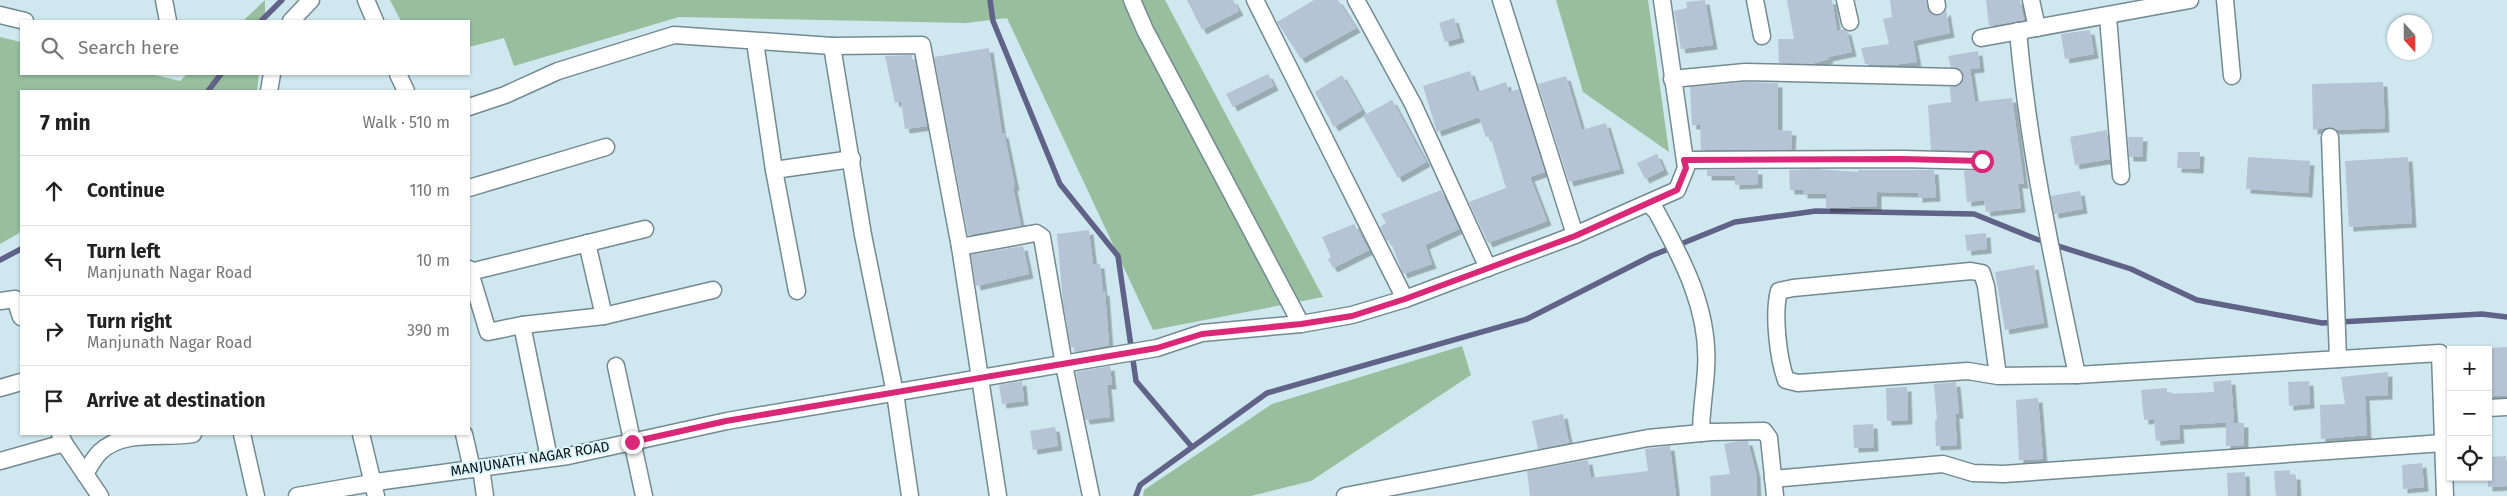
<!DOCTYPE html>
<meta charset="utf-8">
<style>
:root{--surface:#fff;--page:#f2f2f2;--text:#222;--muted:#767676;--line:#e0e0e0}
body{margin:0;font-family:"Fira Sans",sans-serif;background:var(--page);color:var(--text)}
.controls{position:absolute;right:15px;bottom:15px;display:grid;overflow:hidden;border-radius:0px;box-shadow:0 1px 4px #0004}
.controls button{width:45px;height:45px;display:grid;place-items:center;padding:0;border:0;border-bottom:1px solid var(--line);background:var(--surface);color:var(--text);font:25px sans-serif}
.compass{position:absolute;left:2387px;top:15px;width:45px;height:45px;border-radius:50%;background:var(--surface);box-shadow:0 1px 4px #0004;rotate:159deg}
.stop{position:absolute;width:15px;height:15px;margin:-11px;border:4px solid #db2777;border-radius:50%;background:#fff}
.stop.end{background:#db2777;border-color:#fff;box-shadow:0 1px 5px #0008}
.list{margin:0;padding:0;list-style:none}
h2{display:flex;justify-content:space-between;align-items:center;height:65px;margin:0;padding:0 20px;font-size:21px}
h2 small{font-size:16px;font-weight:400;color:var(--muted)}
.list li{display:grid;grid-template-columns:32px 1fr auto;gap:15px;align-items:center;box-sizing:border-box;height:70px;padding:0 20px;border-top:1px solid var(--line)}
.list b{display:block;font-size:19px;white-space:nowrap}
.list p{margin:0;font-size:16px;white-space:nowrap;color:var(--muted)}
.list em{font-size:16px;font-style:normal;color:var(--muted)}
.icon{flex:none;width:28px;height:28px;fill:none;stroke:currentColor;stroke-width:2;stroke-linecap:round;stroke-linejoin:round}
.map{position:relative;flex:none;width:2507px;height:496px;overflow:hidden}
.search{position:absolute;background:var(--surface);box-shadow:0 1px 4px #0004;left:20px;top:20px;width:450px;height:55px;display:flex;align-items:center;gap:12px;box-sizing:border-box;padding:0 18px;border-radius:0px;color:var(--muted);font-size:19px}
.panel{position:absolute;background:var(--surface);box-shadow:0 1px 4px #0004;left:20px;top:90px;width:450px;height:345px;border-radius:0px}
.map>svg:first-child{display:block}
</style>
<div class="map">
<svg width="2507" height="496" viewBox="0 0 2507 496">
<defs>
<filter id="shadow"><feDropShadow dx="4.5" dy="4.5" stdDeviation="0" flood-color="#0004"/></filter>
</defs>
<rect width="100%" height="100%" fill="#cfe8f0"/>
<g fill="#98be9e">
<path d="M265 0V21H243Z"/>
<path d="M390 0H1165L1323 297 1153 330 1007 18 966 23 679 17 514 66 504 38 469 47V21H401Z"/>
<path d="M1556 0H1648L1669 152 1583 92Z"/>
<path d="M0 37 21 42V74H151L180 81 187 74H259L257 91H21V232L0 244Z"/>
<path d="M1462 346 1471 375 1311 481 1251 496H1143L1144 490 1272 404Z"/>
</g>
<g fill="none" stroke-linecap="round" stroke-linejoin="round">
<g stroke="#616287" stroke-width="5.5">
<path d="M990 0 993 21 1060 184 1118 256 1136 381 1192 447"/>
<path d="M261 21 282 0"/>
<path d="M208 91 221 74"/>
<path d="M0 260 21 249"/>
<path d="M1136 496 1140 485 1267 393 1527 319 1651 256 1735 222 1816 211 1974 214 2036 239 2131 269 2197 300 2322 323 2482 314 2507 317"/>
</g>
</g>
<g fill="#b5c3d4" filter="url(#shadow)">
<path d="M1187 0H1233L1239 11 1202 30Z"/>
<path d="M1314 0H1338L1356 28 1301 59 1277 22Z"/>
<path d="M1705 0 1713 45 1681 49 1674 11 1687 8 1686 2Z"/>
<path d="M1787 0H1832L1837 31 1843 29 1847 31 1852 52 1828 57 1829 59 1811 64 1779 63 1778 39H1794Z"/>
<path d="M1890 0H1926L1929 12 1934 15 1943 14 1946 10 1950 33 1913 41 1917 62 1891 65 1865 64 1861 48 1889 44 1883 19 1892 17Z"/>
<path d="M1986 0H2020L2024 20 1989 26Z"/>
<path d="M1454 18 1460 38 1445 42 1439 23Z"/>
<path d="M2090 30 2094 54 2065 59 2061 34Z"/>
<path d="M989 48 1002 134 1004 133 1015 186 1013 187 1021 226 968 235 934 57Z"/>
<path d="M1978 51 1980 68 1970 69 1975 102 2012 98 2024 184H2018L2021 208 1986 212 1984 200 1967 202 1964 171 1987 170 1992 161 1988 153 1931 150 1928 105 1951 102 1950 87 1959 85 1964 78 1960 69 1951 67 1948 56Z"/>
<path d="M912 55V61L915 60 927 126 905 129 901 101 895 103 885 56Z"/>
<path d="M1470 71 1477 92 1506 82 1509 92 1519 89 1545 172 1530 177 1547 221 1488 243 1469 202 1506 188 1490 136 1486 137 1479 117 1437 132 1423 86Z"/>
<path d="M1268 74 1274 86 1233 107 1226 94Z"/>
<path d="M1342 75 1362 110 1334 127 1315 92Z"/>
<path d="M1566 76 1582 130 1606 123 1620 169 1569 182 1538 84Z"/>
<path d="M1745 82 1778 83V130L1792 131 1791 150H1701L1700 125H1692L1690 87Z"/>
<path d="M2383 82 2385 128 2336 130 2330 127 2313 130 2312 84Z"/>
<path d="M1392 100 1426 162 1398 178 1363 116Z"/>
<path d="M2107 130 2110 159 2075 165 2070 137Z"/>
<path d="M2128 137H2143L2142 157H2129Z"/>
<path d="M2178 152H2200L2199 169 2177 168Z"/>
<path d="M1657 154 1664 170 1645 179 1637 163Z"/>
<path d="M2248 157 2310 161 2308 193 2246 189Z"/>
<path d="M2408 157 2412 223 2349 227 2345 161Z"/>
<path d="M1816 169 1858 172V170H1934L1936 197 1918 198V193L1877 192V206L1826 208V194H1803V190H1790L1789 170Z"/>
<path d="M1707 170H1758V184L1735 185V176H1707Z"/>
<path d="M1441 190 1459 229 1425 245 1432 264 1403 274 1390 240 1387 241 1380 227 1386 223 1381 214Z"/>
<path d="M2080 191 2083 209 2054 214 2051 196Z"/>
<path d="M1354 224 1369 250 1333 268 1328 259 1331 257 1322 237Z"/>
<path d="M1089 230 1093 264H1100L1103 292 1105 291 1109 345 1074 352V347L1071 348 1063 302 1057 234Z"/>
<path d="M1986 233 1987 249 1967 251 1965 235Z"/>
<path d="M1023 246 1029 274 976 286 971 255Z"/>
<path d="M2034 265 2044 323 2005 330 1995 272Z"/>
<path d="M2507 347V396H2488V348Z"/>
<path d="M1110 366 1112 385H1107L1110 417 1085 420 1076 372Z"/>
<path d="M2388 372V395L2365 396 2367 435 2321 439 2320 405 2345 404 2341 377Z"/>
<path d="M2231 380 2234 422 2179 425 2180 439 2156 441 2154 419 2144 420 2141 390 2167 388V394L2214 392 2213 382Z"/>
<path d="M1022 381 1024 401 1002 404 999 385Z"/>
<path d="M2309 381 2310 404 2289 406 2288 382Z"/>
<path d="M1956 382 1959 414H1955L1957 445 1936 446 1935 420H1937L1934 384Z"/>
<path d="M1907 387 1908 420 1887 421 1886 388Z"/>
<path d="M2038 398 2043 459 2019 460 2016 400Z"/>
<path d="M1563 414 1569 443 1538 449 1532 421Z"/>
<path d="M2226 423H2244V445L2226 446Z"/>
<path d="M1873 424 1874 447 1854 448 1853 425Z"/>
<path d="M1055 427 1058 446 1033 450 1030 431Z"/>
<path d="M1739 441H1748L1756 473 1757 496H1711L1710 476 1730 474 1724 444Z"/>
<path d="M1670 446 1676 496H1530L1527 471 1588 460 1591 478 1648 471 1645 449Z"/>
<path d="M2506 456 2507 486 2488 487V457Z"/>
<path d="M2422 463 2424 487 2403 489 2402 465Z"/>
<path d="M2290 470V475H2296L2297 496H2276L2274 471Z"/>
<path d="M2245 472 2246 496H2228L2227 473Z"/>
</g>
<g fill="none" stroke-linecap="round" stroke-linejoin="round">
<defs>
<g id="minor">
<path d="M164 0 168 21"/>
<path d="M366 0 375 21"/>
<path d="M1132 0 1145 30 1301 324"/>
<path d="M1255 0 1405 299"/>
<path d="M1356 0 1413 104 1488 268"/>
<path d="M1501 0 1575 235"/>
<path d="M1755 0 1762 36"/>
<path d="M1845 0 1850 22"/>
<path d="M1936 0 1937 6"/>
<path d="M2031 0 2037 28"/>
<path d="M2225 0 2232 76"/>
<path d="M0 15 25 21"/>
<path d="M2108 17 2121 176"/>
<path d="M291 21 311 0"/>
<path d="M2018 31C2028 147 2053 261 2077 375"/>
<path d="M1981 38 2190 0"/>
<path d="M755 42 774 170 797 291"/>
<path d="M832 46 863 235 895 393 910 496"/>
<path d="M398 74 406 91"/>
<path d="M1672 79 1745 72 1954 77"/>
<path d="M269 91 272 74"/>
<path d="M469 107 505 95 558 71 674 35 832 46 922 45 960 247 998 496"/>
<path d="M2330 137 2338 359"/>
<path d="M1685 160 1903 159 1982 161"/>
<path d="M774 170 852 159"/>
<path d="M469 188 606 147"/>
<path d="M1649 204 1656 211C1683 260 1710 311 1706 369 1705 390 1701 411 1701 433"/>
<path d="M587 243 604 316"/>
<path d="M960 247 1036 233 1042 237 1064 365 1091 496"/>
<path d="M469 269 488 332 522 325 604 316 713 290"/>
<path d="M470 272 645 229"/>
<path d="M0 301 15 299 21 317"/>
<path d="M522 325 549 458"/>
<path d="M616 366 644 496"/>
<path d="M1998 376 1986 286 1982 273 1971 271 1793 288 1779 291C1773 314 1778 358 1786 380L1798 383 1968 371 1998 376 2077 375 2440 353 2445 496"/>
<path d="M0 388 21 382"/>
<path d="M2488 408 2507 407"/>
<path d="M242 434 256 496"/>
<path d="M361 434 376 496"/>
<path d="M464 434 472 469"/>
<path d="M64 443 100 496"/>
<path d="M0 461 64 443 60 434"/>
<path d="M481 468 485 496"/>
<path d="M85 474C89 467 94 458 100 452 124 429 164 439 193 434"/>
<path d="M1773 479 1943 464 1973 473 2004 474 2443 443"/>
<path d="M297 496 383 481 568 456 727 421 1157 348 1202 333 1301 324 1352 315 1405 299 1575 235 1677 190 1686 168 1662 0"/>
<path d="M1345 496 1648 438 1712 432 1764 431 1769 438 1775 496"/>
</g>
</defs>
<use href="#minor" stroke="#738a91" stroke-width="19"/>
<use href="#minor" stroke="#fff" stroke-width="16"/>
</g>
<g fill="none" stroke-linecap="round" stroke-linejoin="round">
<path stroke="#db2777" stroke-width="6" d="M632 442 726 421 1157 348 1202 334 1301 324 1352 316 1405 299 1575 236 1677 190 1686 168 1684 160 1903 159 1982 161"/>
</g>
<g text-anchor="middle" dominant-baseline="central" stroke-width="4.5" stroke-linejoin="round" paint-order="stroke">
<g font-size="14" fill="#091114" stroke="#dcf5fd">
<text transform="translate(530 459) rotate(-9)">MANJUNATH NAGAR ROAD</text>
</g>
</g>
</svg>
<div class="controls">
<button>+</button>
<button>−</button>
<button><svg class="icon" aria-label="locate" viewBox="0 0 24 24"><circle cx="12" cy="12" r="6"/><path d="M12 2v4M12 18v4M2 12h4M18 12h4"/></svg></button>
</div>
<svg class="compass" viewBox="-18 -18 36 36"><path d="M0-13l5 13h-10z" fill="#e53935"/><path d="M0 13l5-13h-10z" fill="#767676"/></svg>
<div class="stop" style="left:1982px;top:161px"></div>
<div class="stop end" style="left:632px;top:442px"></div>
<div class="search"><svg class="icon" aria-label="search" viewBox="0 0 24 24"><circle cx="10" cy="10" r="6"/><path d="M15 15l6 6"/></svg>Search here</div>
<section class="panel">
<h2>7 min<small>Walk · 510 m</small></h2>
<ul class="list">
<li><svg class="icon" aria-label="ahead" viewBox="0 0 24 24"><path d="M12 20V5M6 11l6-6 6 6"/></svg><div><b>Continue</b></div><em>110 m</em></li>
<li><svg class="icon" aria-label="left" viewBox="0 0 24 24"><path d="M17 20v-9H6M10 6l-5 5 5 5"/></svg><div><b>Turn left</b><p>Manjunath Nagar Road</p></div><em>10 m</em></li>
<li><svg class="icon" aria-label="right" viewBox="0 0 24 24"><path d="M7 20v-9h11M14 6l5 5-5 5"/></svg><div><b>Turn right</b><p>Manjunath Nagar Road</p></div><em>390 m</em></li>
<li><svg class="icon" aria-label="arrive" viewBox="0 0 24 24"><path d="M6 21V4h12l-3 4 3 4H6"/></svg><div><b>Arrive at destination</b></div></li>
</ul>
</section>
</div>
